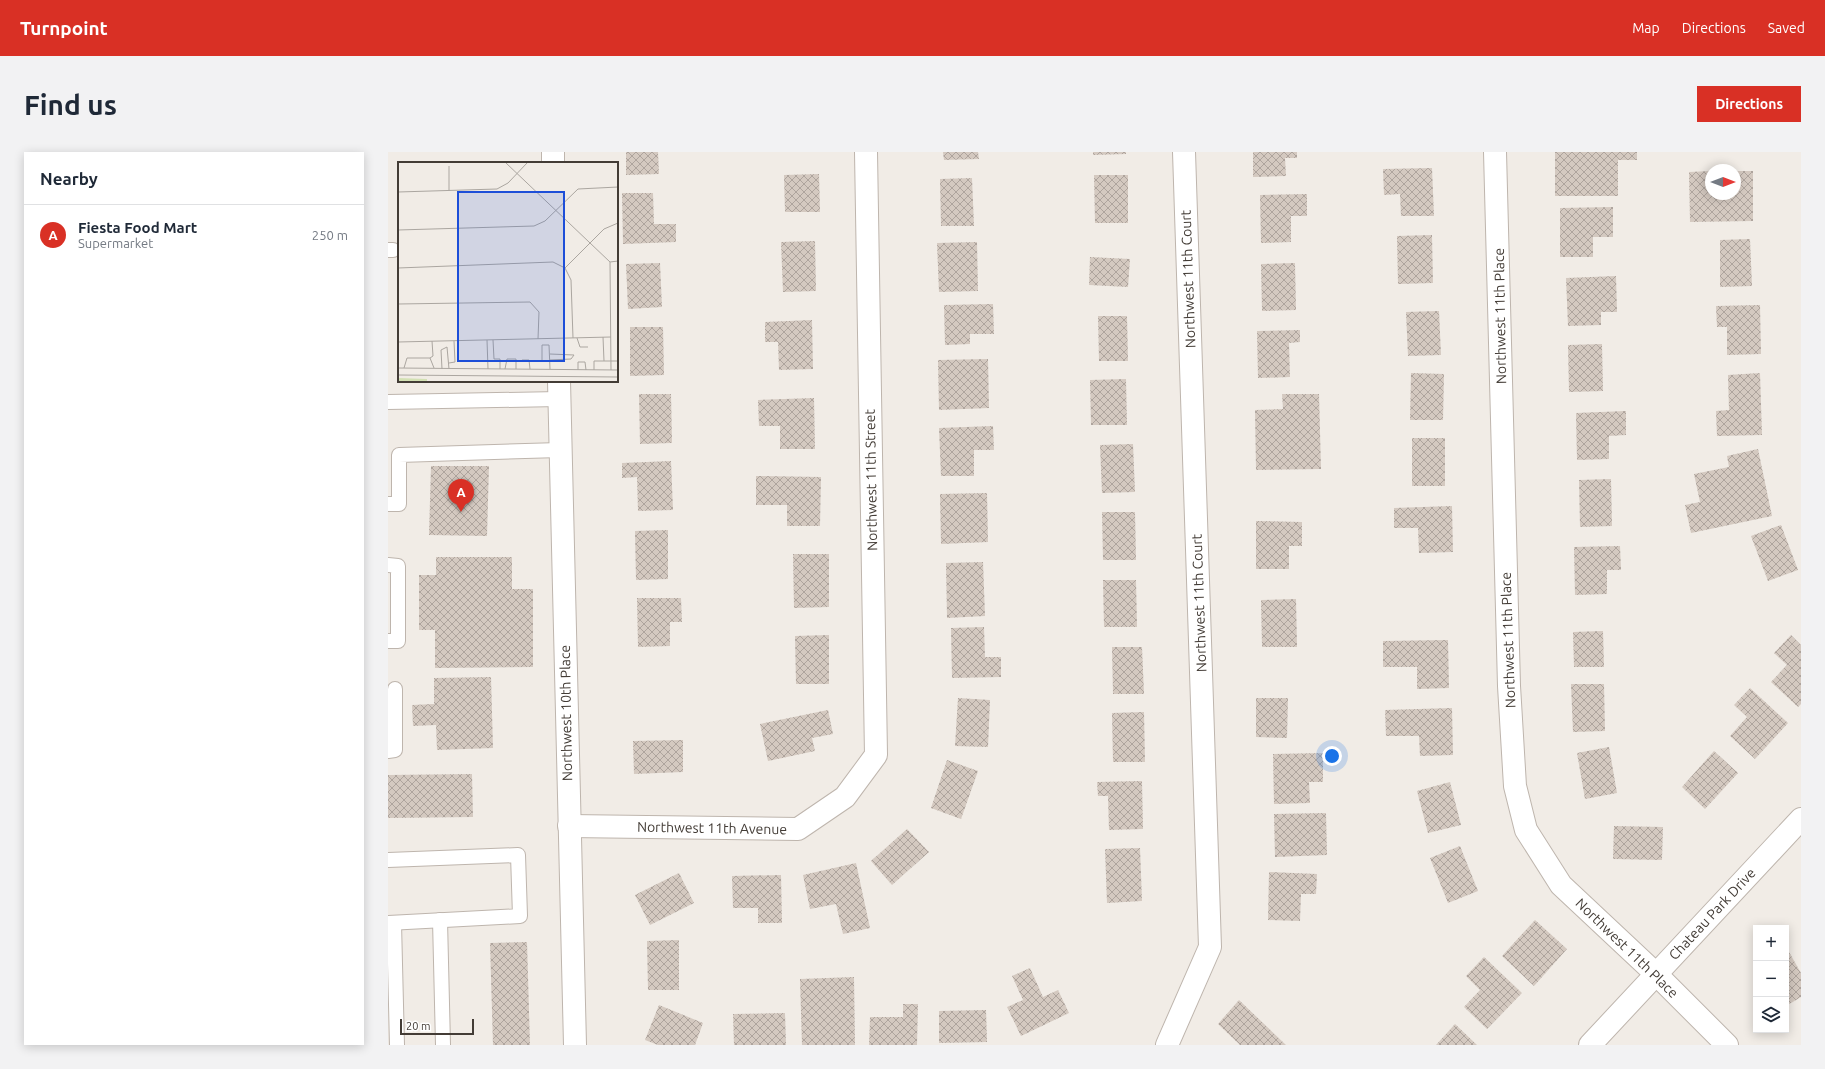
<!DOCTYPE html>
<meta charset="utf-8">
<style>
:root{--surface:#fff;--page:#f2f2f3;--text:#1f2937;--muted:#747a83;--line:#e0e1e3;--accent:#d93025}
body{margin:0;font-family:Ubuntu,sans-serif;background:var(--page);color:var(--text)}
.controls{position:absolute;right:12px;bottom:12px;display:grid;overflow:hidden;border-radius:0px;box-shadow:0 2px 10px #0003}
.controls button{width:36px;height:36px;display:grid;place-items:center;padding:0;border:0;border-bottom:1px solid var(--line);background:var(--surface);color:var(--text);font:20px sans-serif}
.compass{position:absolute;left:1317px;top:12px;width:36px;height:36px;border-radius:50%;background:var(--surface);box-shadow:0 2px 10px #0003;rotate:90deg}
.scale{position:absolute;left:12px;bottom:10px;width:74px;box-sizing:border-box;padding-left:4px;border:2px solid #433c36;border-top:0;font-size:11px;line-height:14px;white-space:nowrap;color:#433c36;-webkit-text-stroke:3px #fff;paint-order:stroke}
.you{position:absolute;left:944px;top:604px;width:14px;height:14px;margin:-10px;border:3px solid #fff;border-radius:50%;background:#1a73e8;box-shadow:0 0 0 6px #1a73e833}
.badge{display:grid;place-items:center;width:26px;height:26px;border-radius:50%;background:var(--accent);color:#fff;font-size:13px;font-weight:700}
.pin{position:absolute;translate:-50% -33px;filter:drop-shadow(0 1px 2px #0008)}
.pin::after{content:'';position:absolute;top:21px;width:14px;height:12px;background:inherit;clip-path:polygon(0 0,100% 0,50% 100%)}
.list{margin:0;padding:0;list-style:none}
h2{display:flex;justify-content:space-between;align-items:center;height:52px;margin:0;padding:0 16px;font-size:17px}
h2 small{font-size:13px;font-weight:400;color:var(--muted)}
.list li{display:grid;grid-template-columns:26px 1fr auto;gap:12px;align-items:center;box-sizing:border-box;height:60px;padding:0 16px;border-top:1px solid var(--line)}
.list b{display:block;font-size:15px;white-space:nowrap}
.list p{margin:0;font-size:13px;white-space:nowrap;color:var(--muted)}
.list em{font-size:13px;font-style:normal;color:var(--muted)}
.icon{flex:none;width:22px;height:22px;fill:none;stroke:currentColor;stroke-width:2;stroke-linecap:round;stroke-linejoin:round}
.map{position:relative;flex:none;width:1413px;height:893px;overflow:hidden;border-radius:0px}
header{display:flex;align-items:center;gap:24px;box-sizing:border-box;height:56px;padding:0 20px;background:var(--accent);color:#fff}
header strong{font-size:19px}
nav{display:flex;gap:22px;margin-inline-start:auto;font-size:14px}
.intro{display:flex;align-items:center;justify-content:space-between;box-sizing:border-box;height:96px;padding:0 24px}
h1{margin:0;font-size:28px}
.button{padding:10px 18px;border-radius:0px;background:var(--accent);color:#fff;font-size:14px;font-weight:700}
main{display:flex;gap:24px;padding:0 24px}
aside{flex:1;background:var(--surface);border-radius:0px;box-shadow:0 2px 10px #0003}
.map>svg:first-child{display:block}
</style>
<header>
<strong>Turnpoint</strong>
<nav><a>Map</a><a>Directions</a><a>Saved</a></nav>
</header>
<div class="intro"><h1>Find us</h1><a class="button">Directions</a></div>
<main>
<aside>
<h2>Nearby<small></small></h2>
<ul class="list">
<li><span class="badge">A</span><div><b>Fiesta Food Mart</b><p>Supermarket</p></div><em>250 m</em></li>
</ul>
</aside>
<div class="map">
<svg width="1413" height="893" viewBox="0 0 1413 893">
<defs>
<pattern id="building-cross-hatch" width="8" height="8" patternUnits="userSpaceOnUse"><rect width="8" height="8" fill="#d4c9c0"/><path d="M0 0l8 8M0 8l8-8" fill="none" stroke="#aea49d"/></pattern>
</defs>
<rect width="100%" height="100%" fill="#f1ece6"/>
<g fill="url(#building-cross-hatch)">
<path d="M238 0H270L271 22 238 23Z"/>
<path d="M555 0H590L591 7 556 8Z"/>
<path d="M705 0H738V2L705 3Z"/>
<path d="M865 0H909V6H897L898 24 865 25Z"/>
<path d="M1167 0H1249V8H1230V44H1167Z"/>
<path d="M1044 16 1046 64H1013L1012 42 996 43 995 17Z"/>
<path d="M1323 19V42H1347V19H1365V69L1302 70 1301 20Z"/>
<path d="M431 22 432 60H397L396 23Z"/>
<path d="M706 23H740V71H707Z"/>
<path d="M584 26 586 74H553L552 27Z"/>
<path d="M234 41H265L266 72H288V90L235 92Z"/>
<path d="M919 42V64H903V90L873 91 872 43Z"/>
<path d="M1225 55V85H1205V105H1172V56Z"/>
<path d="M1044 83 1045 131 1010 132 1009 84Z"/>
<path d="M1362 87 1364 134 1332 135V88Z"/>
<path d="M427 89 428 139 395 140 393 90Z"/>
<path d="M589 90 590 139 551 140 549 91Z"/>
<path d="M702 105 742 107 740 135 701 133Z"/>
<path d="M272 111 274 155 240 157 238 112Z"/>
<path d="M907 111 908 158 874 159 873 112Z"/>
<path d="M1228 124 1229 160H1213V173L1180 174 1178 126Z"/>
<path d="M605 152 606 182H582V192L557 193 556 153Z"/>
<path d="M1372 153 1373 202 1339 203V175H1329L1328 154Z"/>
<path d="M1051 159 1053 203 1020 204 1018 160Z"/>
<path d="M710 164H739L740 209H711Z"/>
<path d="M424 168 425 217 391 218 390 190H377V170Z"/>
<path d="M242 175H275L276 223 242 224Z"/>
<path d="M912 178V190L901 191 902 225 870 226 869 179Z"/>
<path d="M1214 192 1215 239 1181 240 1180 193Z"/>
<path d="M600 207 601 256 551 258 550 208Z"/>
<path d="M1023 221 1056 222 1055 268H1022Z"/>
<path d="M1372 221 1374 283 1329 284 1328 259 1341 258 1340 223Z"/>
<path d="M738 227 739 273H703L702 228Z"/>
<path d="M251 242H283L284 291 252 292Z"/>
<path d="M894 242H931L933 317 868 318 867 258 895 257Z"/>
<path d="M426 246 427 297H392V274H371L370 248Z"/>
<path d="M1238 259V283L1221 284V307L1189 308 1188 261Z"/>
<path d="M605 274 606 298H586V324H553L551 276Z"/>
<rect x="1024" y="286" width="33" height="48"/>
<path d="M745 292 747 340 714 341 712 293Z"/>
<path d="M1370 297 1384 364 1303 381 1297 353 1312 350 1306 322 1341 315 1339 304Z"/>
<path d="M283 309 285 358 250 359 249 325 234 326V311Z"/>
<path d="M43 314H101L99 384 41 383Z"/>
<path d="M368 324 433 325 432 374H399V353H368Z"/>
<path d="M1223 327 1224 374 1192 375 1191 328Z"/>
<path d="M599 341 600 390 553 392 552 342Z"/>
<path d="M1064 354 1065 400 1031 401 1030 376H1006V356Z"/>
<path d="M714 360H747L748 408H715Z"/>
<path d="M868 369 914 370V394H901V417H868Z"/>
<path d="M1393 373 1410 418 1380 429 1363 384Z"/>
<path d="M280 378V427L248 428 247 379Z"/>
<path d="M1232 394 1233 418H1219V442L1187 443 1186 395Z"/>
<path d="M405 402H441V455L406 456Z"/>
<path d="M48 405H124V437H145V515L47 516V478H31V423H48Z"/>
<path d="M595 410 597 464 559 466 558 411Z"/>
<path d="M715 428H748L749 475H716Z"/>
<path d="M249 446H293L294 470H282V494L250 495Z"/>
<path d="M908 447 909 495H874L873 448Z"/>
<path d="M596 475 597 505H613V525L564 526 563 476Z"/>
<path d="M1215 479 1216 515H1186L1185 480Z"/>
<path d="M441 483V532H408L407 484Z"/>
<path d="M1403 483 1413 493V552L1410 555 1383 530 1399 513 1386 501Z"/>
<path d="M1060 488 1061 536 1029 537V515H995V489Z"/>
<path d="M724 495H754L756 542H725Z"/>
<path d="M103 525 105 596 49 598 48 573 25 574 24 553 46 552V526Z"/>
<path d="M1183 532H1216L1217 579 1185 580Z"/>
<path d="M1362 536 1400 571 1367 607 1342 584 1359 565 1346 553Z"/>
<path d="M570 546 602 548 600 595 567 594Z"/>
<path d="M868 546H900L899 586 868 585Z"/>
<path d="M1064 556 1065 603 1032 604 1031 584H998L997 558Z"/>
<path d="M440 558 445 582 424 586 427 599 380 609 372 572Z"/>
<path d="M756 560 757 610H725L724 561Z"/>
<path d="M295 588V620L246 622 245 589Z"/>
<path d="M1221 595 1229 641 1197 647 1189 601Z"/>
<path d="M1326 599 1350 621 1317 657 1294 635Z"/>
<path d="M935 601V630H921L922 651 886 652 885 602Z"/>
<path d="M559 608 590 619 573 667 543 656Z"/>
<path d="M84 622 85 665 0 666V623Z"/>
<path d="M754 629 755 677 721 678 720 644H710L709 630Z"/>
<path d="M1062 630 1073 673 1040 681 1029 639Z"/>
<path d="M938 661 939 703 887 705 886 662Z"/>
<path d="M1226 674 1275 675 1274 708 1225 707Z"/>
<path d="M519 677 541 700 504 733 483 709Z"/>
<path d="M1072 694 1090 739 1060 751 1042 706Z"/>
<path d="M752 696 754 749 719 751 717 697Z"/>
<path d="M468 711 482 776 455 782 448 752 422 757 415 723Z"/>
<path d="M881 720 929 722 928 742H913L912 769 880 768Z"/>
<path d="M291 721 306 751 262 773 247 743Z"/>
<path d="M393 723 394 771H370V756H345L344 724Z"/>
<path d="M1147 768 1179 797 1146 834 1114 804Z"/>
<path d="M291 788V838H260L259 789Z"/>
<path d="M139 790 142 893H105L102 791Z"/>
<path d="M1401 800 1413 821V845L1398 854V802Z"/>
<path d="M1096 805 1134 841 1099 877 1076 855 1092 838 1078 824Z"/>
<path d="M642 816 655 845 670 838 681 861 633 884 619 855 635 848 624 824Z"/>
<path d="M466 825 467 893H414L412 827Z"/>
<path d="M851 848 898 893H852L830 872Z"/>
<path d="M515 852H530L529 893H481L482 865H515Z"/>
<path d="M271 853 315 871 307 893H270L257 888Z"/>
<path d="M598 858 599 890 551 891V859Z"/>
<path d="M397 861 398 893H346L345 862Z"/>
<path d="M1067 872 1089 893H1048Z"/>
</g>
<g fill="none" stroke-linecap="round" stroke-linejoin="round">
<defs>
<g id="service">
<path d="M0 98H5"/>
<path d="M0 250 171 247"/>
<path d="M0 352H11V303L172 298"/>
<path d="M0 413 10 414V489H0"/>
<path d="M0 599 7 598V537"/>
<path d="M0 708 130 703 132 764 0 771"/>
<path d="M52 768 55 893"/>
<path d="M6 771 9 893"/>
</g>
<g id="minor">
<path d="M165 0V11"/>
<path d="M1107 0 1121 534 1127 634 1138 678 1173 733 1268 822 1339 893"/>
<path d="M171 229 187 893"/>
<path d="M181 674 410 677 457 645 488 603 478 0"/>
<path d="M779 893 822 795 796 0"/>
<path d="M1202 893 1413 667"/>
</g>
</defs>
<use href="#service" stroke="#beb5ad" stroke-width="16"/>
<use href="#minor" stroke="#beb5ad" stroke-width="24"/>
<use href="#service" stroke="#fff" stroke-width="14"/>
<use href="#minor" stroke="#fff" stroke-width="22"/>
</g>
<g text-anchor="middle" dominant-baseline="central" stroke-width="3" stroke-linejoin="round" paint-order="stroke">
<g font-size="14" fill="#433c36" stroke="#fff">
<text transform="translate(800 127) rotate(-92)">Northwest 11th Court</text>
<text transform="translate(1112 164) rotate(-91)">Northwest 11th Place</text>
<text transform="translate(483 328) rotate(-91)">Northwest 11th Street</text>
<text transform="translate(811 451) rotate(-92)">Northwest 11th Court</text>
<text transform="translate(1120 488) rotate(-92)">Northwest 11th Place</text>
<text transform="translate(178 561) rotate(-91)">Northwest 10th Place</text>
<text transform="translate(324 676) rotate(1)">Northwest 11th Avenue</text>
<text transform="translate(1324 762) rotate(-47)">Chateau Park Drive</text>
<text transform="translate(1239 796) rotate(44)">Northwest 11th Place</text>
</g>
</g>
<g transform="translate(10 10)">
<rect width="220" height="220" fill="#f1ece6"/>
<path d="M0 216 29 217V219H0Z" fill="#d3e1b4"/>
<path fill="none" stroke="#aba6a0" stroke-width="1" d="M108 1 212 100 220 99M51 4V29M0 30 99 27 110 21 129 1M0 68 136 64 147 59 180 27 220 25M212 100 213 208M0 106 155 100 167 106 206 67 220 61M167 106 173 118 175 176M0 142 132 140 141 150 140 177M205 175 206 199M179 176 182 185H190M89 178 90 207M95 178 96 197H102V207M34 179 35 194 32 196 36 206M0 180 213 175M152 192 176 193 173 197 152 198M124 198H131L132 207M152 199H144V183H151L152 207M51 201 57 200 56 179M0 206 220 208M6 206 9 196H32M44 207 43 188 49 185 51 207M107 207 109 197H118V207M180 208V200H187L188 208M196 208V199H220M0 213 220 215"/>
<path fill="#1d4ed8" fill-opacity="0.15" stroke="#1d4ed8" stroke-width="2" d="M60 30H166V199H60Z"/>
<rect width="220" height="220" fill="none" stroke="#433c36" stroke-width="2"/>
</g>
</svg>
<div class="controls">
<button>+</button>
<button>−</button>
<button><svg class="icon" aria-label="layers" viewBox="0 0 24 24"><path d="M12 4l9 5-9 5-9-5zM3 14l9 5 9-5"/></svg></button>
</div>
<svg class="compass" viewBox="-18 -18 36 36"><path d="M0-13l5 13h-10z" fill="#e53935"/><path d="M0 13l5-13h-10z" fill="#747a83"/></svg>
<div class="scale">20 m</div>
<div class="you"></div>
<div class="pin badge" style="left:73px;top:360px">A</div>
</div>
</main>
